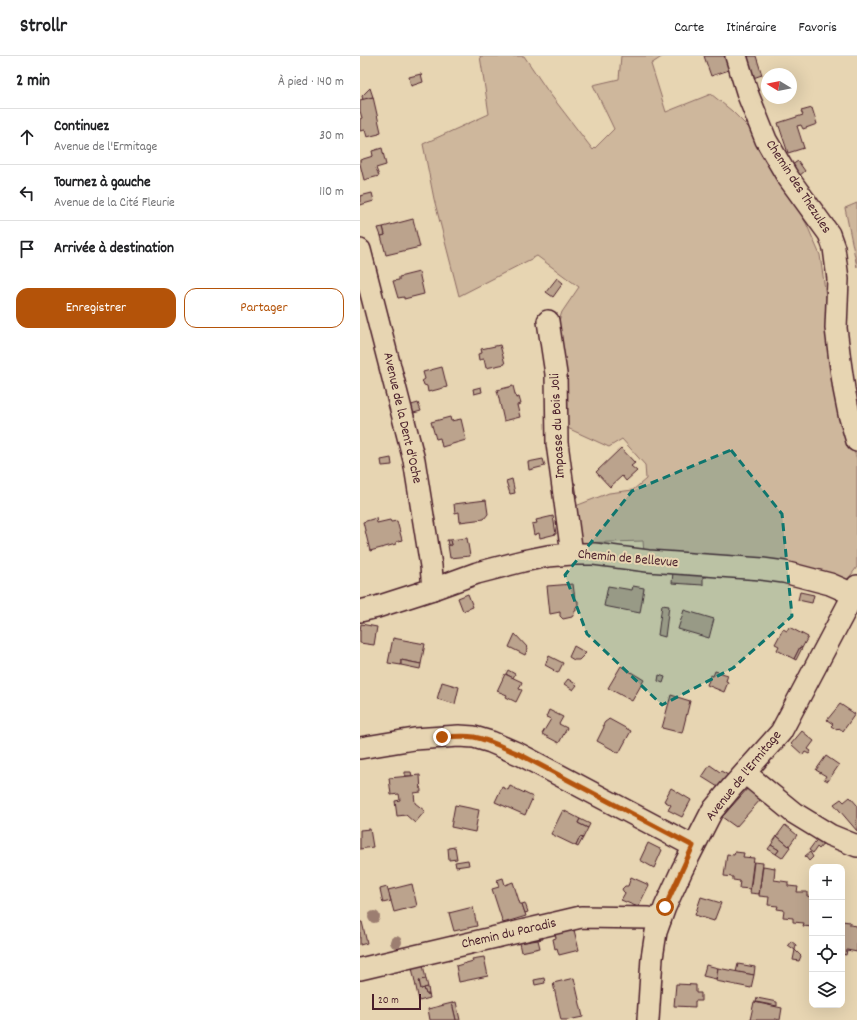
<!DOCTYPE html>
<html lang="fr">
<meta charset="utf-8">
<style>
:root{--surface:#fff;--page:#f6f6f6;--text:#202124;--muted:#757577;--line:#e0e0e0;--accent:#b45309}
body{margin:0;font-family:Dekko,sans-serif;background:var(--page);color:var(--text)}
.controls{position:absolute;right:12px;bottom:12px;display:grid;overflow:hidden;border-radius:8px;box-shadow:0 4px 16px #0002}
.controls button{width:36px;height:36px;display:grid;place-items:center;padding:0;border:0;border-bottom:1px solid var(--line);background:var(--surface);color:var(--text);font:20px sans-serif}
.compass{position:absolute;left:401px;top:12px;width:36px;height:36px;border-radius:50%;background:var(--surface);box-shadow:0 4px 16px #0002;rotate:280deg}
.scale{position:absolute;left:12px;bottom:10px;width:49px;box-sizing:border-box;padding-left:4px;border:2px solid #4a1f2b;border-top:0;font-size:11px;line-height:14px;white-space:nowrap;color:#4a1f2b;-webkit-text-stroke:3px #e7d5b2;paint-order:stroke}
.stop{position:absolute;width:12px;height:12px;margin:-9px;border:3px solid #b45309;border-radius:50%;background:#fff}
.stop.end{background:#b45309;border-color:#fff;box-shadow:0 1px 4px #0008}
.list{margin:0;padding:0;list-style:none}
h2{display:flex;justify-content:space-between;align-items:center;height:52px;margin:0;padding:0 16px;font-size:17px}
h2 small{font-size:13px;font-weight:400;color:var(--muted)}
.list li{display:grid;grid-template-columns:26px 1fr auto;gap:12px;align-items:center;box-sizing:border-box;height:56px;padding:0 16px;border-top:1px solid var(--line)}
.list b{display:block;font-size:15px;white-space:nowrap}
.list p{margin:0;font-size:13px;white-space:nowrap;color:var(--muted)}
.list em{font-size:13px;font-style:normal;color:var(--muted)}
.actions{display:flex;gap:8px;padding:12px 16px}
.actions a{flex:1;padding:9px 0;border:1px solid var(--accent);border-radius:12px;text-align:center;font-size:14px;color:var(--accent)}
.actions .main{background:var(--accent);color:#fff}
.icon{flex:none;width:22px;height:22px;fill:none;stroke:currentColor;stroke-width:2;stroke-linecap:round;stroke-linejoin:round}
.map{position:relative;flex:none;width:497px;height:964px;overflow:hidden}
header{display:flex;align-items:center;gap:24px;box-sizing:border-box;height:56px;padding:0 20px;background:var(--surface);border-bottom:1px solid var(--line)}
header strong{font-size:19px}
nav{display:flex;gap:22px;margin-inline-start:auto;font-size:14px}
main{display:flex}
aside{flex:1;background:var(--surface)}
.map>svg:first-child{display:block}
</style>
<header>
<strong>Strollr</strong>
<nav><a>Carte</a><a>Itinéraire</a><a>Favoris</a></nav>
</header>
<main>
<aside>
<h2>2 min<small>À pied · 140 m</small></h2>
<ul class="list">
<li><svg class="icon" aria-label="ahead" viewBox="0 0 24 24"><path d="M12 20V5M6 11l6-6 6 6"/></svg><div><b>Continuez</b><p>Avenue de l'Ermitage</p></div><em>30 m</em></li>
<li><svg class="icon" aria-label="left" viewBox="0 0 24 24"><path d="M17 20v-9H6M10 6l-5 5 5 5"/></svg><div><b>Tournez à gauche</b><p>Avenue de la Cité Fleurie</p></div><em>110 m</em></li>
<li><svg class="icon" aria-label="arrive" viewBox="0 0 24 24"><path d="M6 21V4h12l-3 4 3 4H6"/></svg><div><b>Arrivée à destination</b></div></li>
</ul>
<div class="actions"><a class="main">Enregistrer</a><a>Partager</a></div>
</aside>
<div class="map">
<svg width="497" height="964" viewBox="0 0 497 964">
<rect width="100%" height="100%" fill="#e7d5b2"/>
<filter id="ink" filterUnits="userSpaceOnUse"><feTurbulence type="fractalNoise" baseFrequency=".025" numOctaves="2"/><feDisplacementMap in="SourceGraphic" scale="8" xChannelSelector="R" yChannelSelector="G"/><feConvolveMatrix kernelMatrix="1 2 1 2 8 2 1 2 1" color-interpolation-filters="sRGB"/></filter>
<g filter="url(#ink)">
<g fill="#ceb79c" stroke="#8c6b64">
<path d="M120 0H164L187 34 233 94 254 73 233 29 259 23 261 0H303L291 8 306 56 351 38 372 55 392 75 446 167 460 199 485 372 497 403V511L488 523 480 525 284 498 283 485 219 487 213 451 249 437 273 434 286 423 285 409 262 383 249 391 203 370 195 276 202 256 219 231 177 200 99 240 74 143 63 88 129 58Z"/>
<path d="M497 147V211L485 152Z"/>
</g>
<g fill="#bba38d" stroke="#4a1f2b">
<path d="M344 0H365L369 14 351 20Z"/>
<path d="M380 0H396L402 19 387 24Z"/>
<path d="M61 18 63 26 51 30 49 21Z"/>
<path d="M10 32 13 41 3 44 2 40Z"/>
<path d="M13 41 21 76 18 77 19 78 7 81 5 74 0 75V63L2 62 0 55V44Z"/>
<path d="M452 52 457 68 443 73 441 69 437 70 444 92 428 97 418 67 443 59 441 55Z"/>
<path d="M22 92 26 109 16 112 19 120 4 124 0 108V104L13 100 12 95Z"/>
<path d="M438 105 445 115 439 120 432 109Z"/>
<path d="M12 137 14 145 0 149V140Z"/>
<path d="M53 163 60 191 26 199 21 180 25 179 23 171Z"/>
<path d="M23 171 25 179 21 180 18 172Z"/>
<path d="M59 216 64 238 44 243V241L38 242 33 225 39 224V221Z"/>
<path d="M197 222 203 227 193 241 186 236Z"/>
<path d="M140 289 145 308 126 312 124 303 119 304 118 298 122 297 121 293Z"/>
<path d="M82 311 87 331 68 336 67 330 64 329 63 326 62 325 65 323 63 316Z"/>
<path d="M153 330 156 342 159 341 161 348 157 349 160 361 144 365 137 334Z"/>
<path d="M121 331 122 336 114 338 113 333Z"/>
<path d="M58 347 61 355 50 358 48 350Z"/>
<path d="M90 361 91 365 101 363 106 384 82 391 80 382 76 383 71 366Z"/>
<path d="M261 392 275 407 271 410 277 415 266 425 262 420 250 431 236 416Z"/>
<path d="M31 402 32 409 22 410 21 404Z"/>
<path d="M183 403 185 410 169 414 168 406Z"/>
<path d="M152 423 155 437 150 438 146 425Z"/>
<path d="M215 427 217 441 207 443 205 428Z"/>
<path d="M126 444 128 458 124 463 100 466 99 456 95 457 94 448Z"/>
<path d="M193 460 196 478 180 482 179 477 174 479 172 468 177 467 176 464Z"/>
<path d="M16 462 17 467 30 464 31 466 37 465 42 484 36 486V488L10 495 3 466Z"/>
<path d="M107 482 110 500 90 502 88 489H91L90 484Z"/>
<path d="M87 484H90L91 489H88Z"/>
<path d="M313 516 347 517V521H343V529L312 527Z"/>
<path d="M213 528 215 543 218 545V549L216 551V555H214V558L212 561 203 563 200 560V556L190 558 187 530Z"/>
<path d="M248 530 272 534 273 530 284 532 280 557 244 550Z"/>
<path d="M440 536 454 539 452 547 438 544Z"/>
<path d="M108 538 113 551 103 555 98 542Z"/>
<path d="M302 549 309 550 305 581 298 579Z"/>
<path d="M324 554 354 563 349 582 318 573Z"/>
<path d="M1 568 17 571 14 589 0 587V575Z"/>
<path d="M429 571 448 581 442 592 440 591 434 603 417 594 419 590 415 588 423 573 427 575Z"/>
<path d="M155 578 168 592 165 599 149 591Z"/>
<path d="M33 582 65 588 61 608 41 604V609L28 607Z"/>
<path d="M214 590 226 597 219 604H214L209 601Z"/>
<path d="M440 591 442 592 436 604 434 603Z"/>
<path d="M189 600 203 607 198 617 193 615 194 614 185 609Z"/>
<path d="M41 604 61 608 60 613 41 609Z"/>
<path d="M261 610 284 624 272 645 248 632Z"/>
<path d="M148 614 155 618 153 622 146 618Z"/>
<path d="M355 615 368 619 366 625 368 626 364 636 347 629 351 619 353 620Z"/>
<path d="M145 618 162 626 159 633 162 634 156 646 146 641 147 639 137 635Z"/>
<path d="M299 619 305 621 303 627 298 625Z"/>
<path d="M208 623 217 629 213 634 204 628Z"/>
<path d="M82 626 99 631 95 648 77 643Z"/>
<path d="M311 639 330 645 322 677 302 672Z"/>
<path d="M480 648 495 658 483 675 479 672 477 674 471 670 473 668 467 664Z"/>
<path d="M189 654 203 661 199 668 207 672 199 687 182 678 191 663 186 661Z"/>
<path d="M249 663 271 675 259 697 237 685 244 671 243 669 245 666 248 664Z"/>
<path d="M442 675 454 685 448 693 451 695 449 698 445 696 443 699 431 688Z"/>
<path d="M466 700 479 709 468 725 464 723 466 720 456 714Z"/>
<path d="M350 709 360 716 361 715 368 719 358 731 342 721Z"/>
<path d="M45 716H51L52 720H45Z"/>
<path d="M60 719 61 736 54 737 55 747 65 755 55 767 46 759 37 760 35 745 40 744 39 738 31 739 29 722Z"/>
<path d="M150 730 173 741 165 759 135 746 142 731 148 734Z"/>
<path d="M311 732 331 744 322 761 308 754 311 749 304 745Z"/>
<path d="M388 732 401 743 376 771 362 761Z"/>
<path d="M490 741 497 749V775L474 748 481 743 484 746Z"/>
<path d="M95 749 119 754 115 776 91 771Z"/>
<path d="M203 754 220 763 218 767 228 772 223 782 220 781 216 790 191 778Z"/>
<path d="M220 763 230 768 228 772 218 767Z"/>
<path d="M425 769 437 779 429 790 417 780Z"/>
<path d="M10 773 13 791 0 793V774Z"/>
<path d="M417 780 430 791 422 802 416 798 419 794 411 789Z"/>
<path d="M220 781 223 782 218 791 216 790Z"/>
<path d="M458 782 464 787 459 793 457 791 453 797 449 794Z"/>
<path d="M288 787 302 794 294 812 280 804Z"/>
<path d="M411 789 419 794 416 798 408 793Z"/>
<path d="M95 791 97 803 89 804 88 792Z"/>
<path d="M375 796 384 797 383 801 394 802 390 833 379 832 380 825 373 824V821L364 820 367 798 374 799Z"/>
<path d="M450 796 453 801 449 805 445 800Z"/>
<path d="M108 804 109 809 96 811 95 806Z"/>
<path d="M394 806 403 807 399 838 390 837Z"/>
<path d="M403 810 415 812 414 824 428 826V830L438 831 437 836H447V840L452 841V871L443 870 444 867 433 866V862L423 861 424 854 417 853 418 850 408 849 409 841 399 840Z"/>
<path d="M271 821 289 829 278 851 261 844 265 837 263 835 262 833 265 830H268Z"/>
<path d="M143 822 145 829 153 826 160 848H162L166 860 143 867 132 833 139 831 137 824Z"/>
<path d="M52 828 57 850 34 856 28 834Z"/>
<path d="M27 831 31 845 23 847 20 833Z"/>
<path d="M341 841 361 847 354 865 335 859Z"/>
<path d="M165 847 168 856 165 857 162 848Z"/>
<path d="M113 851 117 870 94 875 89 857Z"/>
<path d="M482 865 490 866V869L497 870V896L487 894 486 899 482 898Z"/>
<path d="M0 866H2L7 887 0 889Z"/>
<path d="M214 874 219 894 199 899 197 892 195 893 193 883 196 882 195 878Z"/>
<path d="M182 877 183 883 159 887 158 882Z"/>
<path d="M178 884 180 892 161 896 159 887Z"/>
<path d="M431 885 436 889 435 894 428 889Z"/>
<path d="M435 894 441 900 439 905 433 904Z"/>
<path d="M124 901 128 920 99 926 96 910 113 905 112 903Z"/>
<path d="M62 904 66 923 59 924 61 933 64 932 66 938H69L70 942 59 945 51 907Z"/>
<path d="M378 908 395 911 394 919 376 916Z"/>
<path d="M346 909 358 912 356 923 343 920Z"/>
<path d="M358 912 394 919 391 932 356 925Z"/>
<path d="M184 922 185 927 175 929 174 924Z"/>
<path d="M214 922 223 961 208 964H201L193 927Z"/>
<path d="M66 923 68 931 61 933 59 924Z"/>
<path d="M316 928 336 929V937H341V945H335V951L314 950Z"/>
<path d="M68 931 69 938H66L64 932Z"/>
<path d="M397 942 417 946V950L396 946Z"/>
<path d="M96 946 100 964H96L92 947Z"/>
<path d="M394 946 422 952 420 964 415 963V964H390Z"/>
<path d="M92 947 96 964H70L68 953Z"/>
</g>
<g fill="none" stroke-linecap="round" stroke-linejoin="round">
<defs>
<g id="minor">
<path d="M376 0 388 39 406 84 427 120 469 178 474 192 478 223 476 272 480 305 484 333 489 358 497 385"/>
<path d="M0 194 54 404 71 510 73 533"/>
<path d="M188 265 196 318 197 387 212 498"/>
<path d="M0 555 17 551 73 533 117 517 163 505 188 500 212 498H234L288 505 402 513 424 516 470 528 493 538"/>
<path d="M0 692 54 683 99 680 114 681 131 686 161 699 333 790"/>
<path d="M385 717 434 757 470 779 497 790"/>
<path d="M0 913 221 861 289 862 300 864"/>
<path d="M288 964 292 902 296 876 305 851 322 814 352 755 372 731 421 676 487 551 497 530"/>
</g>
</defs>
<use href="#minor" stroke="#4a1f2b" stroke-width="24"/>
<use href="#minor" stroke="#e7d5b2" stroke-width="21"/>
</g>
<g fill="#9c7e71">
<circle cx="14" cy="861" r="6"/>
<circle cx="36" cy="886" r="6"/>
</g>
</g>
<g fill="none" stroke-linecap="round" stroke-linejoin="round" filter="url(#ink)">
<path stroke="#b45309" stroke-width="5" d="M82 681C93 681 103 679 114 681 130 684 146 693 161 699L333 790 305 851"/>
</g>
<path fill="#0f766e" fill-opacity="0.2" stroke="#0f766e" stroke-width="3" stroke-dasharray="8 5" stroke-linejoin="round" d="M371 394 422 458 432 560 373 612 302 649 227 578 205 519 272 435Z"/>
<g text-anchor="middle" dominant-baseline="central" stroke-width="4" stroke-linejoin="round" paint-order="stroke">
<g font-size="14" fill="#4a1f2b" stroke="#e7d5b2">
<text transform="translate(438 131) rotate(57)">Chemin des Thezules</text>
<text transform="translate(42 362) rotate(77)">Avenue de la Dent d'Oche</text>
<text transform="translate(198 370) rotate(-93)">Impasse du Bois Joli</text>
<text transform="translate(268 503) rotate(5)">Chemin de Bellevue</text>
<text transform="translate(384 720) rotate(-51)">Avenue de l'Ermitage</text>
<text transform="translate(149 878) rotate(-13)">Chemin du Paradis</text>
</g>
</g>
</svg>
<div class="controls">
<button>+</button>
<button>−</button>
<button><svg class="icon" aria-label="locate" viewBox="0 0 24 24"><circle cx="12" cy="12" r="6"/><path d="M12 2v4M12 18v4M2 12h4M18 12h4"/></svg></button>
<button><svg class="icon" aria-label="layers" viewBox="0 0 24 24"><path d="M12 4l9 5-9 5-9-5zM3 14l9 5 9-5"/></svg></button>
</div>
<svg class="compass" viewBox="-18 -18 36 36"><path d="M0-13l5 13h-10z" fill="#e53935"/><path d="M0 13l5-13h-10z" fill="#757577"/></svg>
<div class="scale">20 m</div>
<div class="stop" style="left:305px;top:851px"></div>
<div class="stop end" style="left:82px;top:681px"></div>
</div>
</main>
